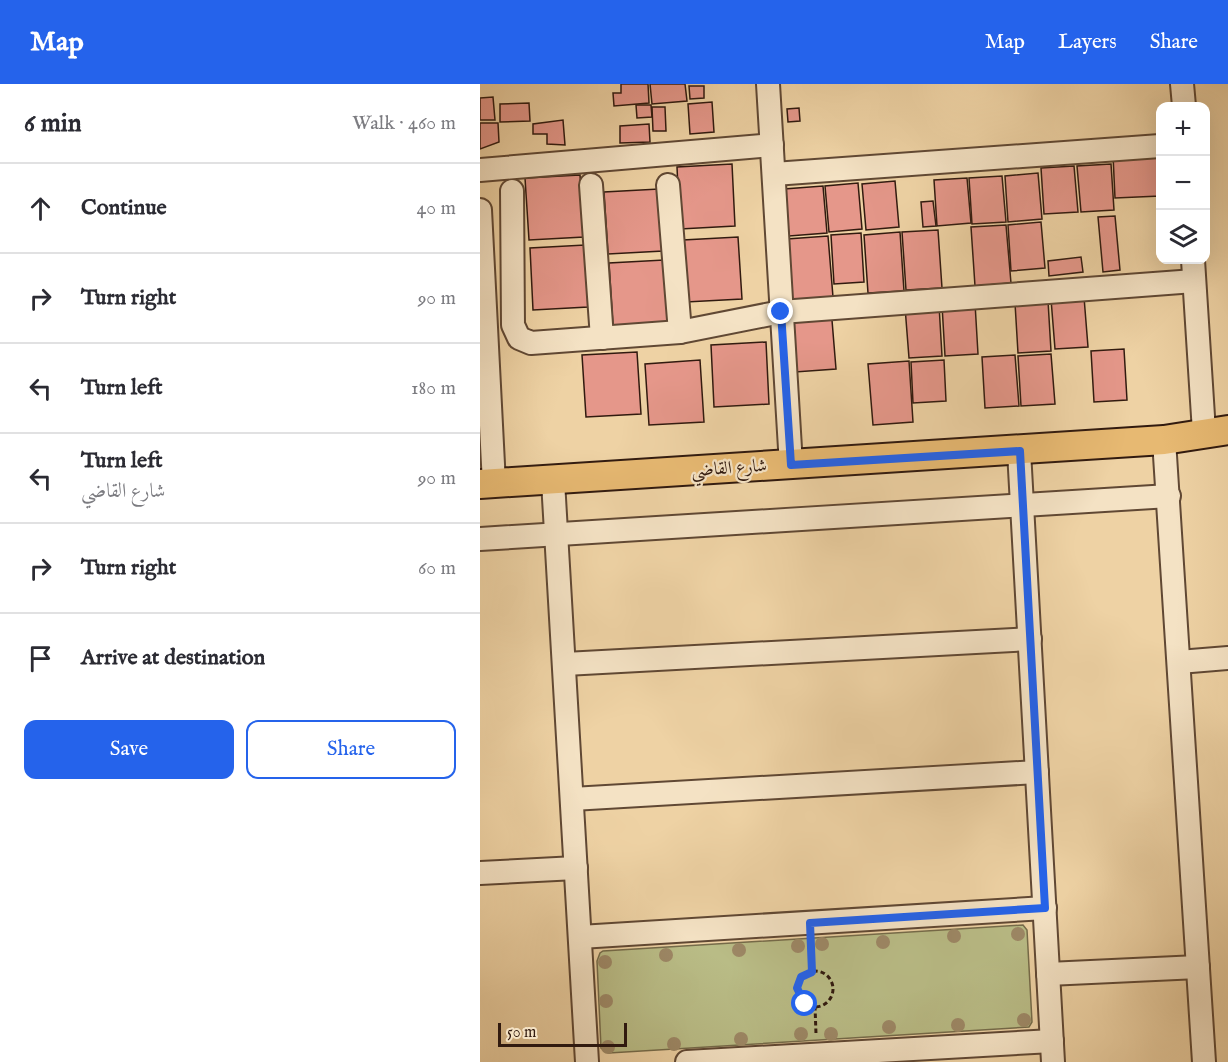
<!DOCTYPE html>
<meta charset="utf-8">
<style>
:root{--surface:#fff;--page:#f7f7f7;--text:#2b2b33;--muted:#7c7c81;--line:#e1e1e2;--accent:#2563eb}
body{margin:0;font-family:"IM FELL English",Amiri,serif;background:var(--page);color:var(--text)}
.controls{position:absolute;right:18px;top:18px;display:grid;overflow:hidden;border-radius:12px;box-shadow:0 6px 24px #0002}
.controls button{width:54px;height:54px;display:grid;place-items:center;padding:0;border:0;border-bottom:2px solid var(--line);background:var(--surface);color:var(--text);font:30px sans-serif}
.scale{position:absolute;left:18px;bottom:15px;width:129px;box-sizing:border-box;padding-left:6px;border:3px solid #311a0f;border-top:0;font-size:16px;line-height:21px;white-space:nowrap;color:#311a0f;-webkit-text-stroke:4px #f4e2c4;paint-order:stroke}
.stop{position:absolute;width:18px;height:18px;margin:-14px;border:4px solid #2563eb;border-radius:50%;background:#fff}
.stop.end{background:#2563eb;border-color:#fff;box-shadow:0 2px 6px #0008}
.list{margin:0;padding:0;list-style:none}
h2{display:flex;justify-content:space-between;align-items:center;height:78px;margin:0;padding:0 24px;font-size:26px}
h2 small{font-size:20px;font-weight:400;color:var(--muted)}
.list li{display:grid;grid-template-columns:39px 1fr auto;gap:18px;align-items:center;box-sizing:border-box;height:90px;padding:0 24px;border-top:2px solid var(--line)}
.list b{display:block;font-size:22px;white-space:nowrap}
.list p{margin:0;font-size:20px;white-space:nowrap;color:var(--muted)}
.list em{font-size:20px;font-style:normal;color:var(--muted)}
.actions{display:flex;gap:12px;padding:18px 24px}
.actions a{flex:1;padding:14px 0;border:2px solid var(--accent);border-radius:12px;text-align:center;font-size:21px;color:var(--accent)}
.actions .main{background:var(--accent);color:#fff}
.icon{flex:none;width:33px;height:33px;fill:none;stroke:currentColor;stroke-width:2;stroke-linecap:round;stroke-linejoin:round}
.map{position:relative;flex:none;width:748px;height:978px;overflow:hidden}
header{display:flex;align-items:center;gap:36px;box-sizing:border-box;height:84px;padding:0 30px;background:var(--accent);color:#fff}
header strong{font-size:28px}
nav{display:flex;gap:33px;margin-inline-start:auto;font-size:21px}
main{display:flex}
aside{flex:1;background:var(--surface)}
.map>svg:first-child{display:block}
</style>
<header>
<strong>Map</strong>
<nav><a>Map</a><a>Layers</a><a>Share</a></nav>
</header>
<main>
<aside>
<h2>6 min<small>Walk · 460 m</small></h2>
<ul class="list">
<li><svg class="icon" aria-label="ahead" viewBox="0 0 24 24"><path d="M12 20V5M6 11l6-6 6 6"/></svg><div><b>Continue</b></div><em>40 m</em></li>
<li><svg class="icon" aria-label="right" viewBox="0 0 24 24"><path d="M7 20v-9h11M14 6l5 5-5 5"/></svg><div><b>Turn right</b></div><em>90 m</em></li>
<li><svg class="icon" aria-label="left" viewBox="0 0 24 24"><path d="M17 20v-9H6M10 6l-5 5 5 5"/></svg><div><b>Turn left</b></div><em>180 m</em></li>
<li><svg class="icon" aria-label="left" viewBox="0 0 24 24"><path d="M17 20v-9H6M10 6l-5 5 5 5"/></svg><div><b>Turn left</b><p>شارع القاضي</p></div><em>90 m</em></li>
<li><svg class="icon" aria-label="right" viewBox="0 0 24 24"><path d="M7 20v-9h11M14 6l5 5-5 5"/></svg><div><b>Turn right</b></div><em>60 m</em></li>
<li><svg class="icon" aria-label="arrive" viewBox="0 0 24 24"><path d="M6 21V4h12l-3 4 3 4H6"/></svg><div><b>Arrive at destination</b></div></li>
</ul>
<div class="actions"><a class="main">Save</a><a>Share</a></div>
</aside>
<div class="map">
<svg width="748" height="978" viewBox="0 0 748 978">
<rect width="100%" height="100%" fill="#eed2a4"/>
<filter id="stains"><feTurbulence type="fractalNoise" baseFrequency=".00333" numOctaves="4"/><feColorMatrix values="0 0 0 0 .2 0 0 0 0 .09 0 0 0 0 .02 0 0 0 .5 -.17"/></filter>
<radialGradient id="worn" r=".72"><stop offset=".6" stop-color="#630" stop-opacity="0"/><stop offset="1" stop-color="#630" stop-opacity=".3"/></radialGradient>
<path fill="#b9bc86" stroke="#756b4a" stroke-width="1.5" d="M543 841 547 846 552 938 549 943 129 969 121 964 117 877 120 869 123 867Z"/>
<g fill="#e5978a" stroke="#311a0f" stroke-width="1.5">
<path d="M141 0H168L169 19 134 22 133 9H141Z"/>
<path d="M170 0H205L207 17 172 20Z"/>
<path d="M209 2H224V14L210 15Z"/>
<path d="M13 13 15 36H0V14Z"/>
<path d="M232 18 234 48 210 50 208 20Z"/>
<path d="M49 19 50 37 20 38V20Z"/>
<path d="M156 21H171L172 33 157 34Z"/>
<path d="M172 23H185L186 47H173Z"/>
<path d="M319 24 320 37 308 38 307 25Z"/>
<path d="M83 36 85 61 67 60V50H53V40Z"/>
<path d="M0 39H18L19 58 0 65Z"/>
<path d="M169 40 170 58 140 59V42Z"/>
<path d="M680 69V112L635 114 633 71Z"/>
<path d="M252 80 255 142 200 145 197 83Z"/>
<path d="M631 80 634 126 601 128 597 82Z"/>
<path d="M594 82 598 128 564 130 561 84Z"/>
<path d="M558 89 562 135 528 138 525 92Z"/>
<path d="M100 91 104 153 49 156 45 94Z"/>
<path d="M522 92 526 138 492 140 489 94Z"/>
<path d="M487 94 491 139 457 142 454 96Z"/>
<path d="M415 97 419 143 386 146 382 100Z"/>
<path d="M378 99 382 145 349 148 345 102Z"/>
<path d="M343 102 347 149 309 152 304 105Z"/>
<path d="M179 105 183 167 128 170 124 108Z"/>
<path d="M453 117 456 142 443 143 441 118Z"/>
<path d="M635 132 640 186 623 188 618 133Z"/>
<path d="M561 138 565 184 531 187 528 141Z"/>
<path d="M526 141 531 199 495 202 491 143Z"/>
<path d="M458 146 462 204 426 206 422 148Z"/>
<path d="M420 148 424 207 388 209 384 151Z"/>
<path d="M381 149 384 198 354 200 351 151Z"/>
<path d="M348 152 353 213 312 216 307 155Z"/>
<path d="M258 153 262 215 206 218 203 156Z"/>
<path d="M105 161 108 223 53 226 50 164Z"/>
<path d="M601 173 603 188 569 192 568 177Z"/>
<path d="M184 176 188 238 133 242 129 179Z"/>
<path d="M604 213 608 263 575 265 571 215Z"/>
<path d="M568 217 571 267 538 269 535 219Z"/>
<path d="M495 219 498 270 465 272 462 221Z"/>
<path d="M459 221 462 272 429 274 425 223Z"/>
<path d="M351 224 356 285 315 288 311 227Z"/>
<path d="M286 258 289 320 234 323 231 261Z"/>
<path d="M644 265 647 316 614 318 611 267Z"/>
<path d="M157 268 161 330 106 333 102 271Z"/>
<path d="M571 270 575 320 541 322 538 272Z"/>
<path d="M535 271 539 322 505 324 502 273Z"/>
<path d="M220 276 224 338 169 341 165 280Z"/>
<path d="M464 276 466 317 433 319 431 278Z"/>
<path d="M429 277 433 338 393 341 388 280Z"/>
</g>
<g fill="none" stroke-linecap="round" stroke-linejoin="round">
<defs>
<g id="minor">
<path d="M288 0 311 381"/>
<path d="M702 0 704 22"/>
<path d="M0 86 292 61"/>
<path d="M294 90 680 62"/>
<path d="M111 101 122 254"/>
<path d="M188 101 200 248"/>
<path d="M32 107 33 241 39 254 51 259 200 248 301 228 714 197"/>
<path d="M0 126 14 400"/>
<path d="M713 176 724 348"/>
<path d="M684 356 724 978"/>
<path d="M539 367 573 978"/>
<path d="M73 397 107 978"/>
<path d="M0 455 689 412"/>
<path d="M699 578 748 574"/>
<path d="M85 580 550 555"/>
<path d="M92 715 557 688"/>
<path d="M0 789 96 784"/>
<path d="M100 853 565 824"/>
<path d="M568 890 718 883"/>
<path d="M207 978 572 957"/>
</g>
<path id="major" d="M0 400 684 356 748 346"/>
</defs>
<use href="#minor" stroke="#604834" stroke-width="26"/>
<use href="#major" stroke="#311a0f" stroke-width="32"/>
<g stroke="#311a0f" stroke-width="3" stroke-dasharray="4.5 3" stroke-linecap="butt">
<path d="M331 856 332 887"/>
<circle cx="335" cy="905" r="18"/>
<path d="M335 922 336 950"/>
</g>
<use href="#minor" stroke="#f4e2c4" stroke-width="22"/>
<use href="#major" stroke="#e7b972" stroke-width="28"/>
</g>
<g fill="#9d8866">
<circle cx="538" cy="850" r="7"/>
<circle cx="474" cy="852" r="7"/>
<circle cx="403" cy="858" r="7"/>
<circle cx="342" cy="860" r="7"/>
<circle cx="318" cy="862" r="7"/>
<circle cx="259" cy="866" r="7"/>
<circle cx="186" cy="871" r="7"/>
<circle cx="125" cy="878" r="7"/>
<circle cx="126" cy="917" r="7"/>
<circle cx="544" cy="936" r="7"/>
<circle cx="478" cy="941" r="7"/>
<circle cx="409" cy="943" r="7"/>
<circle cx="321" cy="950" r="7"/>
<circle cx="351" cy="950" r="7"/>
<circle cx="261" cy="955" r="7"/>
<circle cx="194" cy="960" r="7"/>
<circle cx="128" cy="963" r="7"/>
</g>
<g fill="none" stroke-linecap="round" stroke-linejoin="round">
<path stroke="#2563eb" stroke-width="8" d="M301 228 311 381 540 367 565 824 330 839 332 888 321 893 317 904 325 920"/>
</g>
<g text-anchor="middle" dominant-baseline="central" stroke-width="4.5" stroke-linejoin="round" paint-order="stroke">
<g font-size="18" fill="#311a0f" stroke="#f4e2c4">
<text transform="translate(249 385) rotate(-4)">شارع القاضي</text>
</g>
</g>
<rect width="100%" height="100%" filter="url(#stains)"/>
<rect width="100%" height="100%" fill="url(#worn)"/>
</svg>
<div class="controls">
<button>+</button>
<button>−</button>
<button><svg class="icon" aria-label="layers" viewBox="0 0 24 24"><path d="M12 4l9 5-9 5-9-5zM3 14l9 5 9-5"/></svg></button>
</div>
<div class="scale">50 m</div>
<div class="stop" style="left:325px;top:920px"></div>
<div class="stop end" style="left:301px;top:228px"></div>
</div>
</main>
